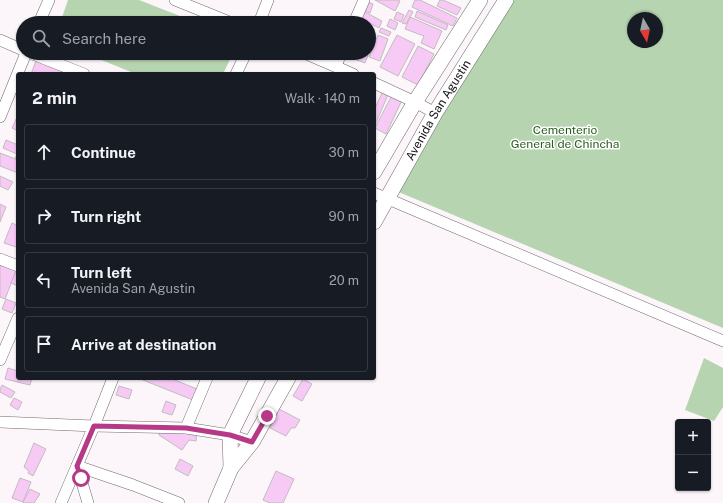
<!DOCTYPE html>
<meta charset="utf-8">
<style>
:root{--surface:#171b24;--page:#242831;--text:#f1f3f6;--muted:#9ea1a6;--line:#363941}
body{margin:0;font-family:"Public Sans",sans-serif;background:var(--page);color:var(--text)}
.controls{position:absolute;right:12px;bottom:12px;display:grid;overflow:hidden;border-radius:4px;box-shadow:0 1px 3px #0004}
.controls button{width:36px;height:36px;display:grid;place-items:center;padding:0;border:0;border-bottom:1px solid var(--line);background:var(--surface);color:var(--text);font:20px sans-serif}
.compass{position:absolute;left:627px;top:12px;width:36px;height:36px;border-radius:50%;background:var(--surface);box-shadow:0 1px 3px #0004;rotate:171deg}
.stop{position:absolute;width:12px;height:12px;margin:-9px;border:3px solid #b63988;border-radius:50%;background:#fff}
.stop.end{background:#b63988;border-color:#fff;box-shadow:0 1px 4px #0008}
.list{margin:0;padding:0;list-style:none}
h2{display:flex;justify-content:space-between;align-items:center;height:52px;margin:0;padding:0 16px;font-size:17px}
h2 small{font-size:13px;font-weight:400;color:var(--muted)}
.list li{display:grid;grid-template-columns:26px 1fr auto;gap:12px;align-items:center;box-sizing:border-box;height:56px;margin:0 8px 8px;padding:0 8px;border:1px solid var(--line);border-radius:4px}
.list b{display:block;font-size:15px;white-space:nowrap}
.list p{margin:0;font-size:13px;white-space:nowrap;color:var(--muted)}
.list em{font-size:13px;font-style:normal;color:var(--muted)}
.icon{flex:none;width:22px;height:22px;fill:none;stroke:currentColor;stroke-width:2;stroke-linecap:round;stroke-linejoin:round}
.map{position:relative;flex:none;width:723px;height:503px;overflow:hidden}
.search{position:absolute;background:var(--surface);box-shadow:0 1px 3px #0004;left:16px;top:16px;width:360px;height:44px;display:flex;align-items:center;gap:10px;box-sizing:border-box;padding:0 14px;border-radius:22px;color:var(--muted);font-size:15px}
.panel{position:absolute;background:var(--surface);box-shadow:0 1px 3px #0004;left:16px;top:72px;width:360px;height:308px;border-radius:4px}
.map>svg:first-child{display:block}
</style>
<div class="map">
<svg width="723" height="503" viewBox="0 0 723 503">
<rect width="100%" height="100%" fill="#fcf6fb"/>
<g fill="#b6d4b0" fill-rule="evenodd">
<path d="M68 0H139L198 23H60Z"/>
<path d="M514 0H723V328L394 190ZM633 18H657V42H633Z"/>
<path d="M84 53H233L223 74H136Z"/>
<path d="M704 358 723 368V407L714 421 685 410Z"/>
</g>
<g fill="#f7caf5" stroke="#c1bcc0">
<path d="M375 0H398L400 1 395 11Z"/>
<path d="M415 0H420L457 18 453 26 412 7Z"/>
<path d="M440 0H443L461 8 457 15 437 6Z"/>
<path d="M367 2 373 4 370 13 364 10Z"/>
<path d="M409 10 413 12 406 24 402 23Z"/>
<path d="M363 11 382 21 379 28 360 18Z"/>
<path d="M417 11 448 25 446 30 415 17Z"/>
<path d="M397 12 404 15 401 22 394 19Z"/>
<path d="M410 17 442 31 434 49 421 43 424 36 405 29Z"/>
<path d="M390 19 398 23 395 30 387 26Z"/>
<path d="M381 28 391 32 389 36 379 32Z"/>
<path d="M378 35 388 39 380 61 369 57Z"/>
<path d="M397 35 415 44 398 76 380 67Z"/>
<path d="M418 46 434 54 418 85 402 77Z"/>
<path d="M356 53H365V54L368 55 365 63 354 59Z"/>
<path d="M36 61 68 74H31Z"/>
<path d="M382 93 388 95 375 125H374V110Z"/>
<path d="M393 93 403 98 386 134 375 128Z"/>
<path d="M18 115V131L12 128Z"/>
<path d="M6 140 18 145V160L15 159 17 154 3 148Z"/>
<path d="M0 153 18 160V173L0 166Z"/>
<path d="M0 176 13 182 8 190 0 186Z"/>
<path d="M0 204 6 207 0 222Z"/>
<path d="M12 223 18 226V243L16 247 4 243Z"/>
<path d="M0 264 16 271 5 299 0 297Z"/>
<path d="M16 271 18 272V286L11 283Z"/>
<path d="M6 299 16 303 12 313 2 309Z"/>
<path d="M8 368 18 371V378H32L30 385 5 379Z"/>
<path d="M138 378H170L197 389 193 400Z"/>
<path d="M303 379 312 384 302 401 293 396Z"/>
<path d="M2 385 15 392 11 398 0 392V389Z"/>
<path d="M119 386 132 390 129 399 116 395Z"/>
<path d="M14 398 22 402 18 410 10 405Z"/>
<path d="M166 401 176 405 172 415 162 412Z"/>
<path d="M279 409 300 420 295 428H291L286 436 270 428Z"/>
<path d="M160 428 197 434 196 441 189 440 182 450 159 435Z"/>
<path d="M34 443 46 449 33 476 28 473 29 471 24 467Z"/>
<path d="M180 459 193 466 188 476 175 469Z"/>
<path d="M276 471 294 479 283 503H270L263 500Z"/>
<path d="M20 478 31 482 23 502 12 498Z"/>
<path d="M30 489 40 494 34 503H24L23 502Z"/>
</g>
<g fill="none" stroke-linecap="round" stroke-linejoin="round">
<defs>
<g id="street">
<path d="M175 0 232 23"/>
<path d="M39 23 49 0"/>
<path d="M259 23 268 0"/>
<path d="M354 23 364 0"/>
<path d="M0 40 23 50"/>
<path d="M30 53 84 74"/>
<path d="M304 53 353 74"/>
<path d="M336 66 341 53"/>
<path d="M236 74 246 53"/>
<path d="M374 83 415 102 435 113"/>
<path d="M0 117 26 53"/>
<path d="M374 193 723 341"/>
<path d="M0 259 18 266"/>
<path d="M0 360 18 318"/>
<path d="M0 422 94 426 186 428 230 435 252 442"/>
<path d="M186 428 207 378"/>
<path d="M61 503 94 426 113 378"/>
<path d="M88 503 77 466 133 485 179 503"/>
</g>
<g id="secondary">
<path d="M374 172 415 102 480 0"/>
<path id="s1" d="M374 222 435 113 506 0"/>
<path d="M231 468 230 435 258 378"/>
<path d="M216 503 231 468 252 442 288 378"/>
</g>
</defs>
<use href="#street" stroke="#6f6b6f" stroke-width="12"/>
<use href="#secondary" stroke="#6f6b6f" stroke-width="16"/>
<use href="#street" stroke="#fff" stroke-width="11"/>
<use href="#secondary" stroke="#fff" stroke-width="15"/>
</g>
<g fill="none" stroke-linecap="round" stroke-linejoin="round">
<path stroke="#b63988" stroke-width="5" d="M81 478 77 466 94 426 186 428 230 435 252 442 267 416"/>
</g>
<g text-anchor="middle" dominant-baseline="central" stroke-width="3" stroke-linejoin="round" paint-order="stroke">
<g font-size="12" fill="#131213" stroke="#fff">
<text stroke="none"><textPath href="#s1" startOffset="129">Avenida San Agustin</textPath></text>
</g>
<g font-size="12" fill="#2b5d21" stroke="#fff">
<text x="565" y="130">Cementerio<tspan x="565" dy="14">General de Chincha</tspan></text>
</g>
</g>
</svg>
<div class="controls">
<button>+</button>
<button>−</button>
</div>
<svg class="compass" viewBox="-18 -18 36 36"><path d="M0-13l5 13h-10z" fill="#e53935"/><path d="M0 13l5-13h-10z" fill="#9ea1a6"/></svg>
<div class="stop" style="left:81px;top:478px"></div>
<div class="stop end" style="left:267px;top:416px"></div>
<div class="search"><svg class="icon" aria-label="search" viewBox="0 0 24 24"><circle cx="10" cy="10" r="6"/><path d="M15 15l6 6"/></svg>Search here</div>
<section class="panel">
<h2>2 min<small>Walk · 140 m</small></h2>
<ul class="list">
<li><svg class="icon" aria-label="ahead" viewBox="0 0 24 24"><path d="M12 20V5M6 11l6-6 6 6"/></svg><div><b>Continue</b></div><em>30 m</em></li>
<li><svg class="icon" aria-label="right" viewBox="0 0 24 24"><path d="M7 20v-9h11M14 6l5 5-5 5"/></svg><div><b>Turn right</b></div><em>90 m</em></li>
<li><svg class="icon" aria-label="left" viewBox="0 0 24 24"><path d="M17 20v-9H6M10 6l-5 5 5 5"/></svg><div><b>Turn left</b><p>Avenida San Agustin</p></div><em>20 m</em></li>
<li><svg class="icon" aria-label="arrive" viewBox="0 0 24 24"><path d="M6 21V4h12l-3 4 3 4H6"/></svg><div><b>Arrive at destination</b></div></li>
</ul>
</section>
</div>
